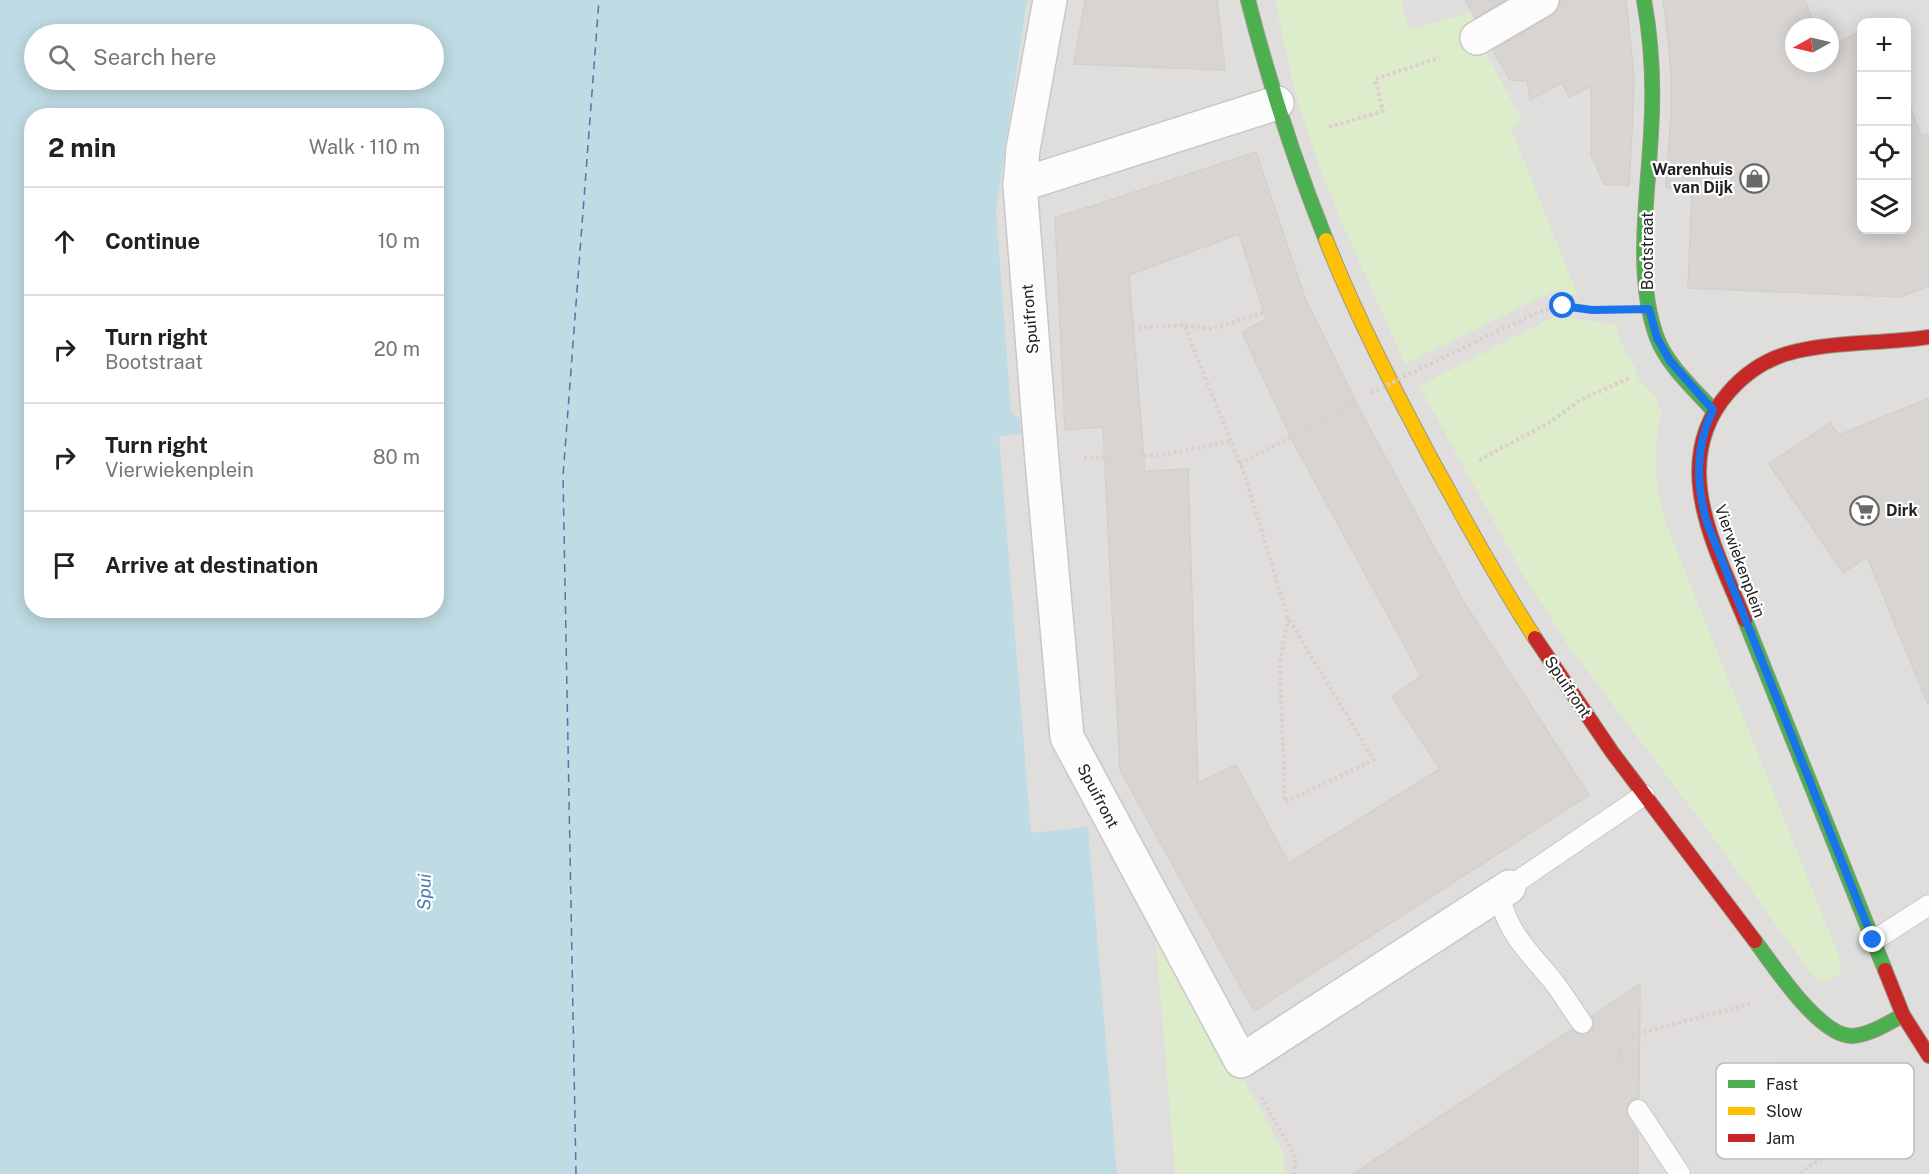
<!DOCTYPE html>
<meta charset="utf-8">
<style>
:root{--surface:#fff;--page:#f6f6f6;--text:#202124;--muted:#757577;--line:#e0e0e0}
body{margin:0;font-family:"Public Sans",sans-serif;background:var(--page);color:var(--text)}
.controls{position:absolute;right:18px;top:18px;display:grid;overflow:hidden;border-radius:12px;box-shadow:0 3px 15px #0003}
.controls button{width:54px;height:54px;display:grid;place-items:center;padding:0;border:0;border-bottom:2px solid var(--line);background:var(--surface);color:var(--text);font:30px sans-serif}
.compass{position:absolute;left:1785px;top:18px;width:54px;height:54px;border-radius:50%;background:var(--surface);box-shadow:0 3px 15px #0003;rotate:262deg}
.stop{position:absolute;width:18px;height:18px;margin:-14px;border:4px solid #1a73e8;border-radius:50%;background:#fff}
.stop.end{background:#1a73e8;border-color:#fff;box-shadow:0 2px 6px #0008}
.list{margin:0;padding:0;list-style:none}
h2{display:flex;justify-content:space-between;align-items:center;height:78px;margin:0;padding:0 24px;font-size:26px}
h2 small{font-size:20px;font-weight:400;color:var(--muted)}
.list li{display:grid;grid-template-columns:39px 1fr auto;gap:18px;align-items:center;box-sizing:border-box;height:108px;padding:0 24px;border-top:2px solid var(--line)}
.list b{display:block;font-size:22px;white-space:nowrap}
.list p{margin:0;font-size:20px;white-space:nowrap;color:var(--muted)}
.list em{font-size:20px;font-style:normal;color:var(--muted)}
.icon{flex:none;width:33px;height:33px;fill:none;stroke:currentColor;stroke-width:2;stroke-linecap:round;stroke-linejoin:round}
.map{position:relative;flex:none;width:1929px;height:1174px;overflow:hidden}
.search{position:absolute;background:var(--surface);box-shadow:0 3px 15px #0003;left:24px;top:24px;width:420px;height:66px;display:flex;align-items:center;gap:15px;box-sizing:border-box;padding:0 21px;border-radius:33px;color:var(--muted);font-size:22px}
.panel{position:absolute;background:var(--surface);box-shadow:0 3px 15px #0003;left:24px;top:108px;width:420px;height:510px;border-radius:24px}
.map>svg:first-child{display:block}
</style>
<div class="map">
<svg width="1929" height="1174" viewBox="0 0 1929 1174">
<rect width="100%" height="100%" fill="#f0eeeb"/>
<path fill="#dfdedc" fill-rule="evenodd" d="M1004 0H1929V1174H1099L1011 815 973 238ZM1862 22H1906V230H1862ZM1794 27H1830V63H1794Z"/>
<g fill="#ddeccb">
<path d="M1275 0H1402L1409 30 1472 12 1475 33 1523 122 1511 128 1576 291 1580 295 1556 290 1405 364C1369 281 1327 198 1301 111 1289 75 1283 37 1275 0Z"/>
<path d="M1556 316 1617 325C1620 342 1625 352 1634 366 1636 370 1636 375 1639 379 1643 385 1648 386 1651 394L1657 396V403L1662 410C1652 455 1653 482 1667 526L1839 956 1841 966V971C1834 980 1822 985 1813 976L1712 836 1568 645 1525 578 1419 386Z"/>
<path d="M1154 916 1284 1153V1174H1175Z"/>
</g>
<g fill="#e0dfde">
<path d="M1594 84 1591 155 1604 184 1628 186 1632 289 1581 290 1556 231 1518 124Z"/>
<path d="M1731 1035 1745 1047 1760 1056 1792 1065 1813 1063 1826 1098 1792 1103 1768 1101 1744 1092 1723 1080 1700 1057Z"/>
<path d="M1779 1124 1802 1161 1836 1140 1857 1174H1759L1741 1147Z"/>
</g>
<path fill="#bfdbe3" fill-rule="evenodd" d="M0 0H1027L996 210 1011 412 1020 420 1021 434 999 436 1031 833 1088 827 1117 1174H0ZM34 34H434V80H34ZM32 116H436V610H32Z"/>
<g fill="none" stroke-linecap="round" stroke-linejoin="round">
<path stroke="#4a7aab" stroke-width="1.5" stroke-dasharray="8 6" stroke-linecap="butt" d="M576 1174 563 476 599 0"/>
</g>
<g fill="#d7d4d2" stroke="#d3d0cc" stroke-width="1.5" fill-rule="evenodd">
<path d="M1085 0H1217L1225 70 1074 64Z"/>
<path d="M1465 0H1505L1475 18Z"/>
<path d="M1561 0H1626L1634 76 1633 113 1629 186 1604 184 1591 155V86L1569 97 1562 83 1530 100 1527 81 1510 80 1493 50 1551 16 1559 9Z"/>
<path d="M1663 0H1805L1815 27H1794V63H1830V46L1862 31V230H1906V95L1921 136 1929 133V286L1900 297 1688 288 1692 189 1666 187 1671 114V75L1668 36Z"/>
<path d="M1256 152 1305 298 1362 414 1465 604 1589 795 1254 1011 1120 770 1103 427 1065 430 1055 218ZM1239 234 1266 319 1242 332 1293 442 1421 676 1392 697 1440 769 1289 863 1236 765 1198 783 1188 469 1145 471 1129 275Z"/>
<path d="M1929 398V704H1928L1867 557 1843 573 1769 464 1830 423 1839 435Z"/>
<path d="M1640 984 1639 1098 1631 1100 1626 1110 1628 1117 1638 1133V1174H1353L1572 1029 1577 1034 1588 1033 1593 1028 1594 1021 1592 1016Z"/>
</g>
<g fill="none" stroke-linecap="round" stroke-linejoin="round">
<defs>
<g id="lane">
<path d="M1873 941 1929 905"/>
<path d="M1582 1023C1572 1009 1563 994 1553 981 1535 959 1511 936 1503 908 1501 900 1503 893 1509 887L1644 795"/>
<path d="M1638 1110 1680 1174"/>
</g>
<g id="street">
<path d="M1050 0 1023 149 1020 185 1042 461 1067 737 1241 1061 1509 887"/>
<path d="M1477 38 1542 0"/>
<path d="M1020 185 1277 103"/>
</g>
<g id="fast">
<path d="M1248 0C1269 82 1294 161 1326 240"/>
<path d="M1644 0C1652 44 1654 88 1651 133 1648 197 1634 276 1657 338 1668 366 1693 388 1713 410"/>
<path d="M1745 620 1885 970"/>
<path d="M1755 941C1774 966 1819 1036 1852 1036 1870 1035 1888 1023 1903 1015"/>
</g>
<path id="slow" d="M1326 240C1355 314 1392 385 1429 455 1463 517 1497 579 1535 638"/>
<g id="jam">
<path d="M1745 620C1715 547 1668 463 1728 393 1746 372 1770 357 1797 351 1840 341 1885 344 1929 337"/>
<path d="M1535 638 1612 752 1755 941"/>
<path d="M1885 970 1903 1015 1929 1056"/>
</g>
</defs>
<use href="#lane" stroke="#c9c8c7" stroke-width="22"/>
<use href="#street" stroke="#c9c8c7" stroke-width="36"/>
<use href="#fast" stroke="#999a82" stroke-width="16"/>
<use href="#slow" stroke="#999a82" stroke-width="16"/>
<use href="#jam" stroke="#999a82" stroke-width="16"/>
<g stroke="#dccecd" stroke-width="4" stroke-dasharray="3 3" stroke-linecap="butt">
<path d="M1329 127 1383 111 1375 79 1439 58"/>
<path d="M1185 325 1211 329 1265 312"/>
<path d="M1108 329 1184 325 1245 476 1288 618 1374 760 1285 802 1280 663 1288 618"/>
<path d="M1475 342 1538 312 1563 306 1606 310"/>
<path d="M1084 458 1162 455 1232 441"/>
<path d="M1479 460 1547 424 1582 399 1630 378"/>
<path d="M1240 464 1353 403"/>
<path d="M1619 1063 1621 1038 1750 1004"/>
<path d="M1261 1097 1295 1156V1174"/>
<path d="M1801 1174 1802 1171 1847 1142 1877 1106 1901 1089"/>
</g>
<use href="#lane" stroke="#fdfcfc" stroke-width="20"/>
<use href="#street" stroke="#fdfcfc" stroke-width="33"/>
<use href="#fast" stroke="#4caf50" stroke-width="14"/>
<use href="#slow" stroke="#ffc107" stroke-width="14"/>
<use href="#jam" stroke="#c62828" stroke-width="14"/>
<path stroke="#dccecd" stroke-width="4" stroke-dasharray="3 3" stroke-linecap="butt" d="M1371 393 1475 342"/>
</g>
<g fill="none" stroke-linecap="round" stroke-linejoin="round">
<path stroke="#1a73e8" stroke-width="8" d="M1563 306 1592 310 1649 309 1657 338 1670 361 1713 410C1695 447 1696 484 1707 523L1873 940"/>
</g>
<defs>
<symbol id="shop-ring" viewBox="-11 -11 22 22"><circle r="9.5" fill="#fff" stroke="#6a6968" stroke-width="1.5"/><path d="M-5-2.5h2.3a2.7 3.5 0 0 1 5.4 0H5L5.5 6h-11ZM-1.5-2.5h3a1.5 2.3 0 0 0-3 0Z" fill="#6a6968"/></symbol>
<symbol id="supermarket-ring" viewBox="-11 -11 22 22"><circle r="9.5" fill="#fff" stroke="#6a6968" stroke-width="1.5"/><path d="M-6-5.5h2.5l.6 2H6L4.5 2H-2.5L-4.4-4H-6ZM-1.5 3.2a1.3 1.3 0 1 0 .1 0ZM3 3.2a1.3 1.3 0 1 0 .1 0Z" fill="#6a6968"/></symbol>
</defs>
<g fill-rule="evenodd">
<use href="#shop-ring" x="1738" y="162" width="33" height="33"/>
<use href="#supermarket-ring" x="1848" y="494" width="33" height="33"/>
</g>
<g text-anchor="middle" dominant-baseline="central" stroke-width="4.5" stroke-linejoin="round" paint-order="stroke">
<g font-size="16" font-weight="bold" fill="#222" stroke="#fff" text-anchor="end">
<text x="1733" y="169">Warenhuis<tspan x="1733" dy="18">van Dijk</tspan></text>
<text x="1886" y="510" text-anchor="start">Dirk</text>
</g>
<g font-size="16" fill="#222" stroke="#fff">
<text transform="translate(1647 251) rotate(-90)">Bootstraat</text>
<text transform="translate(1030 319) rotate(-95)">Spuifront</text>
<text transform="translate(1740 561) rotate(70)">Vierwiekenplein</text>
<text transform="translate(1568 687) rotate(56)">Spuifront</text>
<text transform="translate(1098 796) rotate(62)">Spuifront</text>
</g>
<g font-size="18" font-style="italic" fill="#4a7aab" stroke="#fff">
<text transform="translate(424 892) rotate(-89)">Spui</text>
</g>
</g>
<rect x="1716" y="1063" width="198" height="96" rx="9" fill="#fff" stroke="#bdbdbd" stroke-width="1.5"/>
<rect x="1728" y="1080" width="27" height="8" fill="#4caf50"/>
<rect x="1728" y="1107" width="27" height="8" fill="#ffc107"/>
<rect x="1728" y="1134" width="27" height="8" fill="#c62828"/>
<g font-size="16" fill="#222">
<text x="1766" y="1090">Fast</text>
<text x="1766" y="1117">Slow</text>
<text x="1766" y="1144">Jam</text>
</g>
</svg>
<div class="controls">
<button>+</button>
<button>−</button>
<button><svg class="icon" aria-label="locate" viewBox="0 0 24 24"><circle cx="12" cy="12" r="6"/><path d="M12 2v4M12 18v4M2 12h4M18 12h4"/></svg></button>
<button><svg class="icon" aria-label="layers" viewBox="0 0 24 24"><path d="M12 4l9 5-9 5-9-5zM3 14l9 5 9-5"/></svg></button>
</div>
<svg class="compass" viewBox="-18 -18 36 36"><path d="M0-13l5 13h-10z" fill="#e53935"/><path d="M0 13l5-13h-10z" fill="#757577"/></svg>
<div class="stop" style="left:1563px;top:306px"></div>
<div class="stop end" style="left:1873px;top:940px"></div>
<div class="search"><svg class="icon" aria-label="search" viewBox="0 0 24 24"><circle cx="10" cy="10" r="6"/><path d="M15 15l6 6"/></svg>Search here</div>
<section class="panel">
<h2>2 min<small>Walk · 110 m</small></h2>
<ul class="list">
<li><svg class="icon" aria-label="ahead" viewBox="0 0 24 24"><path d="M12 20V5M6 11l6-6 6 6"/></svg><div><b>Continue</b></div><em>10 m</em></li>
<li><svg class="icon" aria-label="right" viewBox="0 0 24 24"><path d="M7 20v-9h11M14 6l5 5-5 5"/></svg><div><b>Turn right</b><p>Bootstraat</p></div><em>20 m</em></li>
<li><svg class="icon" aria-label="right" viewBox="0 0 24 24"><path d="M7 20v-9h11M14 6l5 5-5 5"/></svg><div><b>Turn right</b><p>Vierwiekenplein</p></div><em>80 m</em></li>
<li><svg class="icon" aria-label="arrive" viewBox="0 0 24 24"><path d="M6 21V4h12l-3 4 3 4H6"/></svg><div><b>Arrive at destination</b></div></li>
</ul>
</section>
</div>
